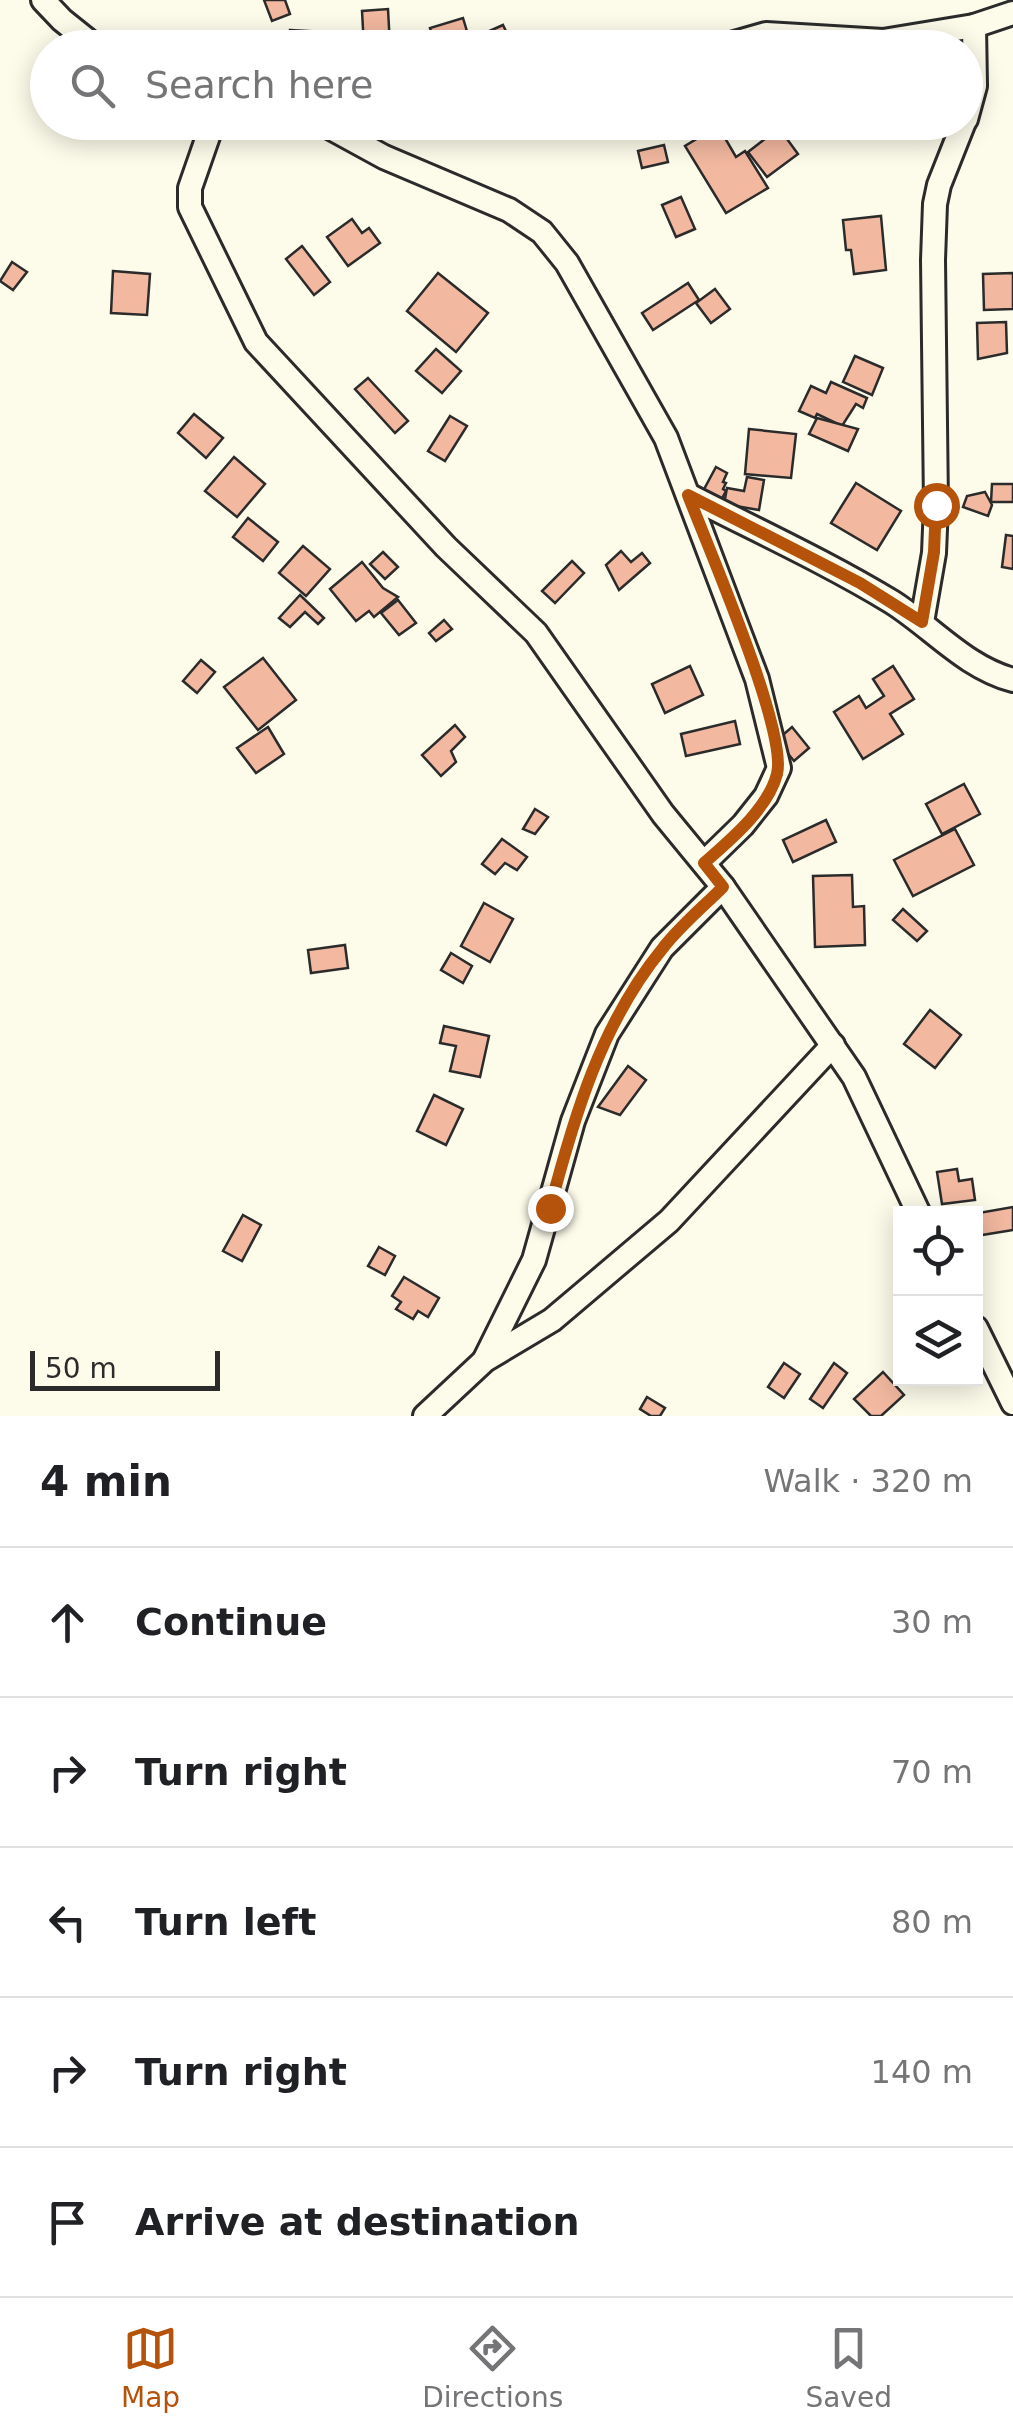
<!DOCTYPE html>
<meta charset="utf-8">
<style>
:root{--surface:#fff;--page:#f2f2f2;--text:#202124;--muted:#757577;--line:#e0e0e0;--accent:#b45309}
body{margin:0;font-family:"DejaVu Sans",sans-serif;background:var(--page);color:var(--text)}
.controls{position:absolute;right:30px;bottom:30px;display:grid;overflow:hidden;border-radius:0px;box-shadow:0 5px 25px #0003}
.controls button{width:90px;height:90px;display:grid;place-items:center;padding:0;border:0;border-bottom:2px solid var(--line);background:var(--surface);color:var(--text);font:50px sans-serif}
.scale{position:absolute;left:30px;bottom:25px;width:190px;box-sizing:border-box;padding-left:10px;border:5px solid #2b2b2b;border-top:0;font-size:28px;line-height:35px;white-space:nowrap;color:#2b2b2b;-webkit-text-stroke:8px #fdfbea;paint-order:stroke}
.stop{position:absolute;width:30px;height:30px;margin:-22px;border:8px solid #b45309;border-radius:50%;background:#fff}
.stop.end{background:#b45309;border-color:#fff;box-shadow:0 2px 10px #0008}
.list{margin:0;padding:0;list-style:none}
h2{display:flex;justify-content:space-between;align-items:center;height:130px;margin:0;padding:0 40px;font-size:42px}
h2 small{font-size:32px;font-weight:400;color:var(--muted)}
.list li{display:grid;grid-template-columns:65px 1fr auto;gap:30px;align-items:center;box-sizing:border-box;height:150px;padding:0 40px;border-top:2px solid var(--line)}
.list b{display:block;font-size:38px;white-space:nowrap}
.list em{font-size:32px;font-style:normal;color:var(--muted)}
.icon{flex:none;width:55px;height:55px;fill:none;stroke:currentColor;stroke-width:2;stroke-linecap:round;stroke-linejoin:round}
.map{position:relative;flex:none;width:1013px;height:1416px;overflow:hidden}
.search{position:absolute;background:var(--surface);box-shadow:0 5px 25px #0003;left:30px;right:30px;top:30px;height:110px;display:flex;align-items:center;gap:25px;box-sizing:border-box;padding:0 35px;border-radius:55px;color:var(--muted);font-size:38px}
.sheet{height:880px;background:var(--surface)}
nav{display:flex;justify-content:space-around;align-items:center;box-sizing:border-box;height:140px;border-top:2px solid var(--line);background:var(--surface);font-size:28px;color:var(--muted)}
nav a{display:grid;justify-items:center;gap:5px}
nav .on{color:var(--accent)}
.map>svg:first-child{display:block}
</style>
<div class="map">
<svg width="1013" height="1416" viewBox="0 0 1013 1416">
<rect width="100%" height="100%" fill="#fdfbea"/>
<g fill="#f2b8a0" stroke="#2b2b2b" stroke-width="2.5">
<path d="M264 0H285L290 14 272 21Z"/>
<path d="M388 9 390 46 364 47 362 11Z"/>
<path d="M463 18 472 48H436L430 28Z"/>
<path d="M503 25 514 48H491L485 33Z"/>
<path d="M290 30 324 32 323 48H289Z"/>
<path d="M718 126 736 157 745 151 768 188 726 213 685 146Z"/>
<path d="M779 128 798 154 767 177 748 152Z"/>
<path d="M664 145 668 162 642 168 638 151Z"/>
<path d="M681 197 695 229 676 237 662 205Z"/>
<path d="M881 216 886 270 854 274 851 250H846L843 220Z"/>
<path d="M352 219 362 233 369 228 380 243 348 266 327 237Z"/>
<path d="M302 246 330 282 314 295 286 259Z"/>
<path d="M12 262 27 272 13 290 0 281Z"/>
<path d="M113 271 150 274 147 315 111 313Z"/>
<path d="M438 273 488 313 456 352 407 311Z"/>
<path d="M1013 273V309L984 310 983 274Z"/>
<path d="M688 283 699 300 653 330 642 313Z"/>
<path d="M715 289 730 309 711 323 696 303Z"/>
<path d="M1006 322 1007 353 978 359 977 323Z"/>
<path d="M436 349 461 371 442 393 416 371Z"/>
<path d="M855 356 883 368 872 395 843 382Z"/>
<path d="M368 378 408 421 395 433 355 389Z"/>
<path d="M831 382 867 398 863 408 856 404 842 426 817 414 815 418 799 411 811 386 826 393Z"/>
<path d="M194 414 223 438 206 458 178 433Z"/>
<path d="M450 416 467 426 445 461 428 451Z"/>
<path d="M817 418 858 429 848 451 809 434Z"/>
<path d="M749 429 796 434 791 478 745 474Z"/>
<path d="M234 457 265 484 237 517 205 491Z"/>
<path d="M716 467 727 473 723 482 726 483 723 489 726 491 720 502 702 493Z"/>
<path d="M747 477 764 480 759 510 724 504 727 488 744 491Z"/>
<path d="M856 483 901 511 877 550 831 523Z"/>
<path d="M992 484H1013V502H991Z"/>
<path d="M985 492 992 505 988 516 963 507 967 496Z"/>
<path d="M248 518 278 542 263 561 233 537Z"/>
<path d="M1006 535 1013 536V569L1002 567Z"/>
<path d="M303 546 330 569 306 596 279 573Z"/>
<path d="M621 551 631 562 642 553 650 563 619 590 606 565Z"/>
<path d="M383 552 398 567 385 579 370 564Z"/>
<path d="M572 561 584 573 555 603 542 591Z"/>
<path d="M362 562 383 588 398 597 374 617 369 611 356 621 330 589Z"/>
<path d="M300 595 324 618 318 624 305 612 290 627 279 618Z"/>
<path d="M398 600 416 623 399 635 381 613Z"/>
<path d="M444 620 452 629 436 641 429 633Z"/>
<path d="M263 658 296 700 258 730 224 687Z"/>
<path d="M201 660 215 672 197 693 183 681Z"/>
<path d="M690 666 703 695 665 713 652 684Z"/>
<path d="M893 666 914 699 890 714 903 734 863 759 834 712 859 696 866 708 884 696 873 679Z"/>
<path d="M735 721 740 744 686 756 681 734Z"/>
<path d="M455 725 465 737 451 751 456 762 441 776 422 755Z"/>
<path d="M268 727 284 754 256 773 237 748Z"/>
<path d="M792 727 809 748 794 761 777 740Z"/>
<path d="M964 784 980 814 942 834 926 804Z"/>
<path d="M535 809 548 817 535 834 523 829Z"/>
<path d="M826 820 836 842 793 862 783 840Z"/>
<path d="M955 829 974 865 913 896 894 860Z"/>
<path d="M502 839 527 857 517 870 505 863 495 874 482 864Z"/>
<path d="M852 875 853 907 864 906 865 945 815 947 813 876Z"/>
<path d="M484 903 513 919 490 962 461 946Z"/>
<path d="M903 909 927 931 917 941 893 920Z"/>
<path d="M345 945 348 968 311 973 308 950Z"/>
<path d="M451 953 472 966 463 983 441 970Z"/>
<path d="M930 1010 961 1035 935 1068 904 1044Z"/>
<path d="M444 1026 489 1036 480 1077 450 1071 456 1046 440 1043Z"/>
<path d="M628 1066 646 1080 620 1115 598 1107Z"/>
<path d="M434 1095 463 1109 446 1145 417 1131Z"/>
<path d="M957 1169 959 1181 972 1179 975 1200 942 1204 937 1172Z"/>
<path d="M1013 1207V1230L976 1236 973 1214Z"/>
<path d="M243 1215 261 1225 242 1261 223 1251Z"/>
<path d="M379 1247 395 1256 385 1275 368 1266Z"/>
<path d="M404 1277 439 1298 428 1317 418 1311 413 1319 396 1309 401 1302 392 1296Z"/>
<path d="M784 1363 800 1374 784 1398 768 1387Z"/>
<path d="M834 1363 847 1373 823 1408 810 1399Z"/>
<path d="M883 1372 904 1395 881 1416H871L854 1399Z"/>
<path d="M647 1397 665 1408 660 1416H651L640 1409Z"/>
</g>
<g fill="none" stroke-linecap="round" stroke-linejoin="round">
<defs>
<g id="street">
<path d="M43 0 62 20 97 48"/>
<path d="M717 48 766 34 883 41 974 26 1013 13"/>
<path d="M966 119 975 86 974 26"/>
<path d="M213 122 190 188V207L256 342 446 547 536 633 663 814 723 887 854 1077 919 1214"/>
<path d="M320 122 384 157 509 210 542 232 567 263 666 438 757 679 779 768 766 796 743 825 704 863"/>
<path d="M688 495C756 530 826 562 892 602 933 628 965 667 1013 680"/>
<path d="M922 622 934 553 936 505 933 260 935 204 939 185 964 122"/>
<path d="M976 1328 1013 1403"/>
<path d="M485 1359 534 1260 573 1121 607 1034 662 948 723 887"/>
<path d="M425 1416 485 1360 552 1320 669 1221 833 1045"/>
</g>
</defs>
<use href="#street" stroke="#2b2b2b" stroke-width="28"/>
<use href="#street" stroke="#fdfbea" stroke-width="22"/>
</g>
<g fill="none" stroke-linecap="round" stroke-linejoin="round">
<path stroke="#b45309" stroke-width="12" d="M550 1208C574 1117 601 1023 663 948 680 926 703 907 723 887L704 863C730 840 768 809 777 774 788 731 707 545 688 495L860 583 922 622 934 552 936 505"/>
</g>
</svg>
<div class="controls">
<button><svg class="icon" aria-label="locate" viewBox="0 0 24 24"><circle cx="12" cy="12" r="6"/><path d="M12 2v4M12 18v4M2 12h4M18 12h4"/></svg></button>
<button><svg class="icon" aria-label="layers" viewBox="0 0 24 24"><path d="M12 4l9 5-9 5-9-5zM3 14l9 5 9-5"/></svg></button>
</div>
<div class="scale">50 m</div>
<div class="stop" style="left:936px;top:505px"></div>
<div class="stop end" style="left:550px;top:1208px"></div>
<div class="search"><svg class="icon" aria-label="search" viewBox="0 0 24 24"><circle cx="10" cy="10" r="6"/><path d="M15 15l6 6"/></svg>Search here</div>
</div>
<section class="sheet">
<h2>4 min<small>Walk · 320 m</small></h2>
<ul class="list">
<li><svg class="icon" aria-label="ahead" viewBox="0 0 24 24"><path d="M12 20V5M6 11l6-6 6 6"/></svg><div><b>Continue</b></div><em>30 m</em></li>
<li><svg class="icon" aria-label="right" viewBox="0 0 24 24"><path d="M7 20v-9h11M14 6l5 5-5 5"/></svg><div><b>Turn right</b></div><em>70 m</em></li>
<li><svg class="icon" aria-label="left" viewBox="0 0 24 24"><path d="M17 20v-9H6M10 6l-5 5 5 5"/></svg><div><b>Turn left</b></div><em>80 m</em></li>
<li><svg class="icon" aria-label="right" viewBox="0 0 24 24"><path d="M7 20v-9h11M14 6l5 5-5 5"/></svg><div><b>Turn right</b></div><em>140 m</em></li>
<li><svg class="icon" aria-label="arrive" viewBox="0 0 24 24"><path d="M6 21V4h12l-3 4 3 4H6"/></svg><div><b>Arrive at destination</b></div></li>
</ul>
</section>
<nav>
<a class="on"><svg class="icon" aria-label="map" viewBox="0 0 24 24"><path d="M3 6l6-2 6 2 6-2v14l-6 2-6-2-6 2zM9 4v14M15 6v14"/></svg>Map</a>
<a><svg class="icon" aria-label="directions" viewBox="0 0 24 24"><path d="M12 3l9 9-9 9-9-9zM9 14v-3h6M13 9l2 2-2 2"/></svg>Directions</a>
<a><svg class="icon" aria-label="saved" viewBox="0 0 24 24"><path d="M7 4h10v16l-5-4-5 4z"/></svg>Saved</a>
</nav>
